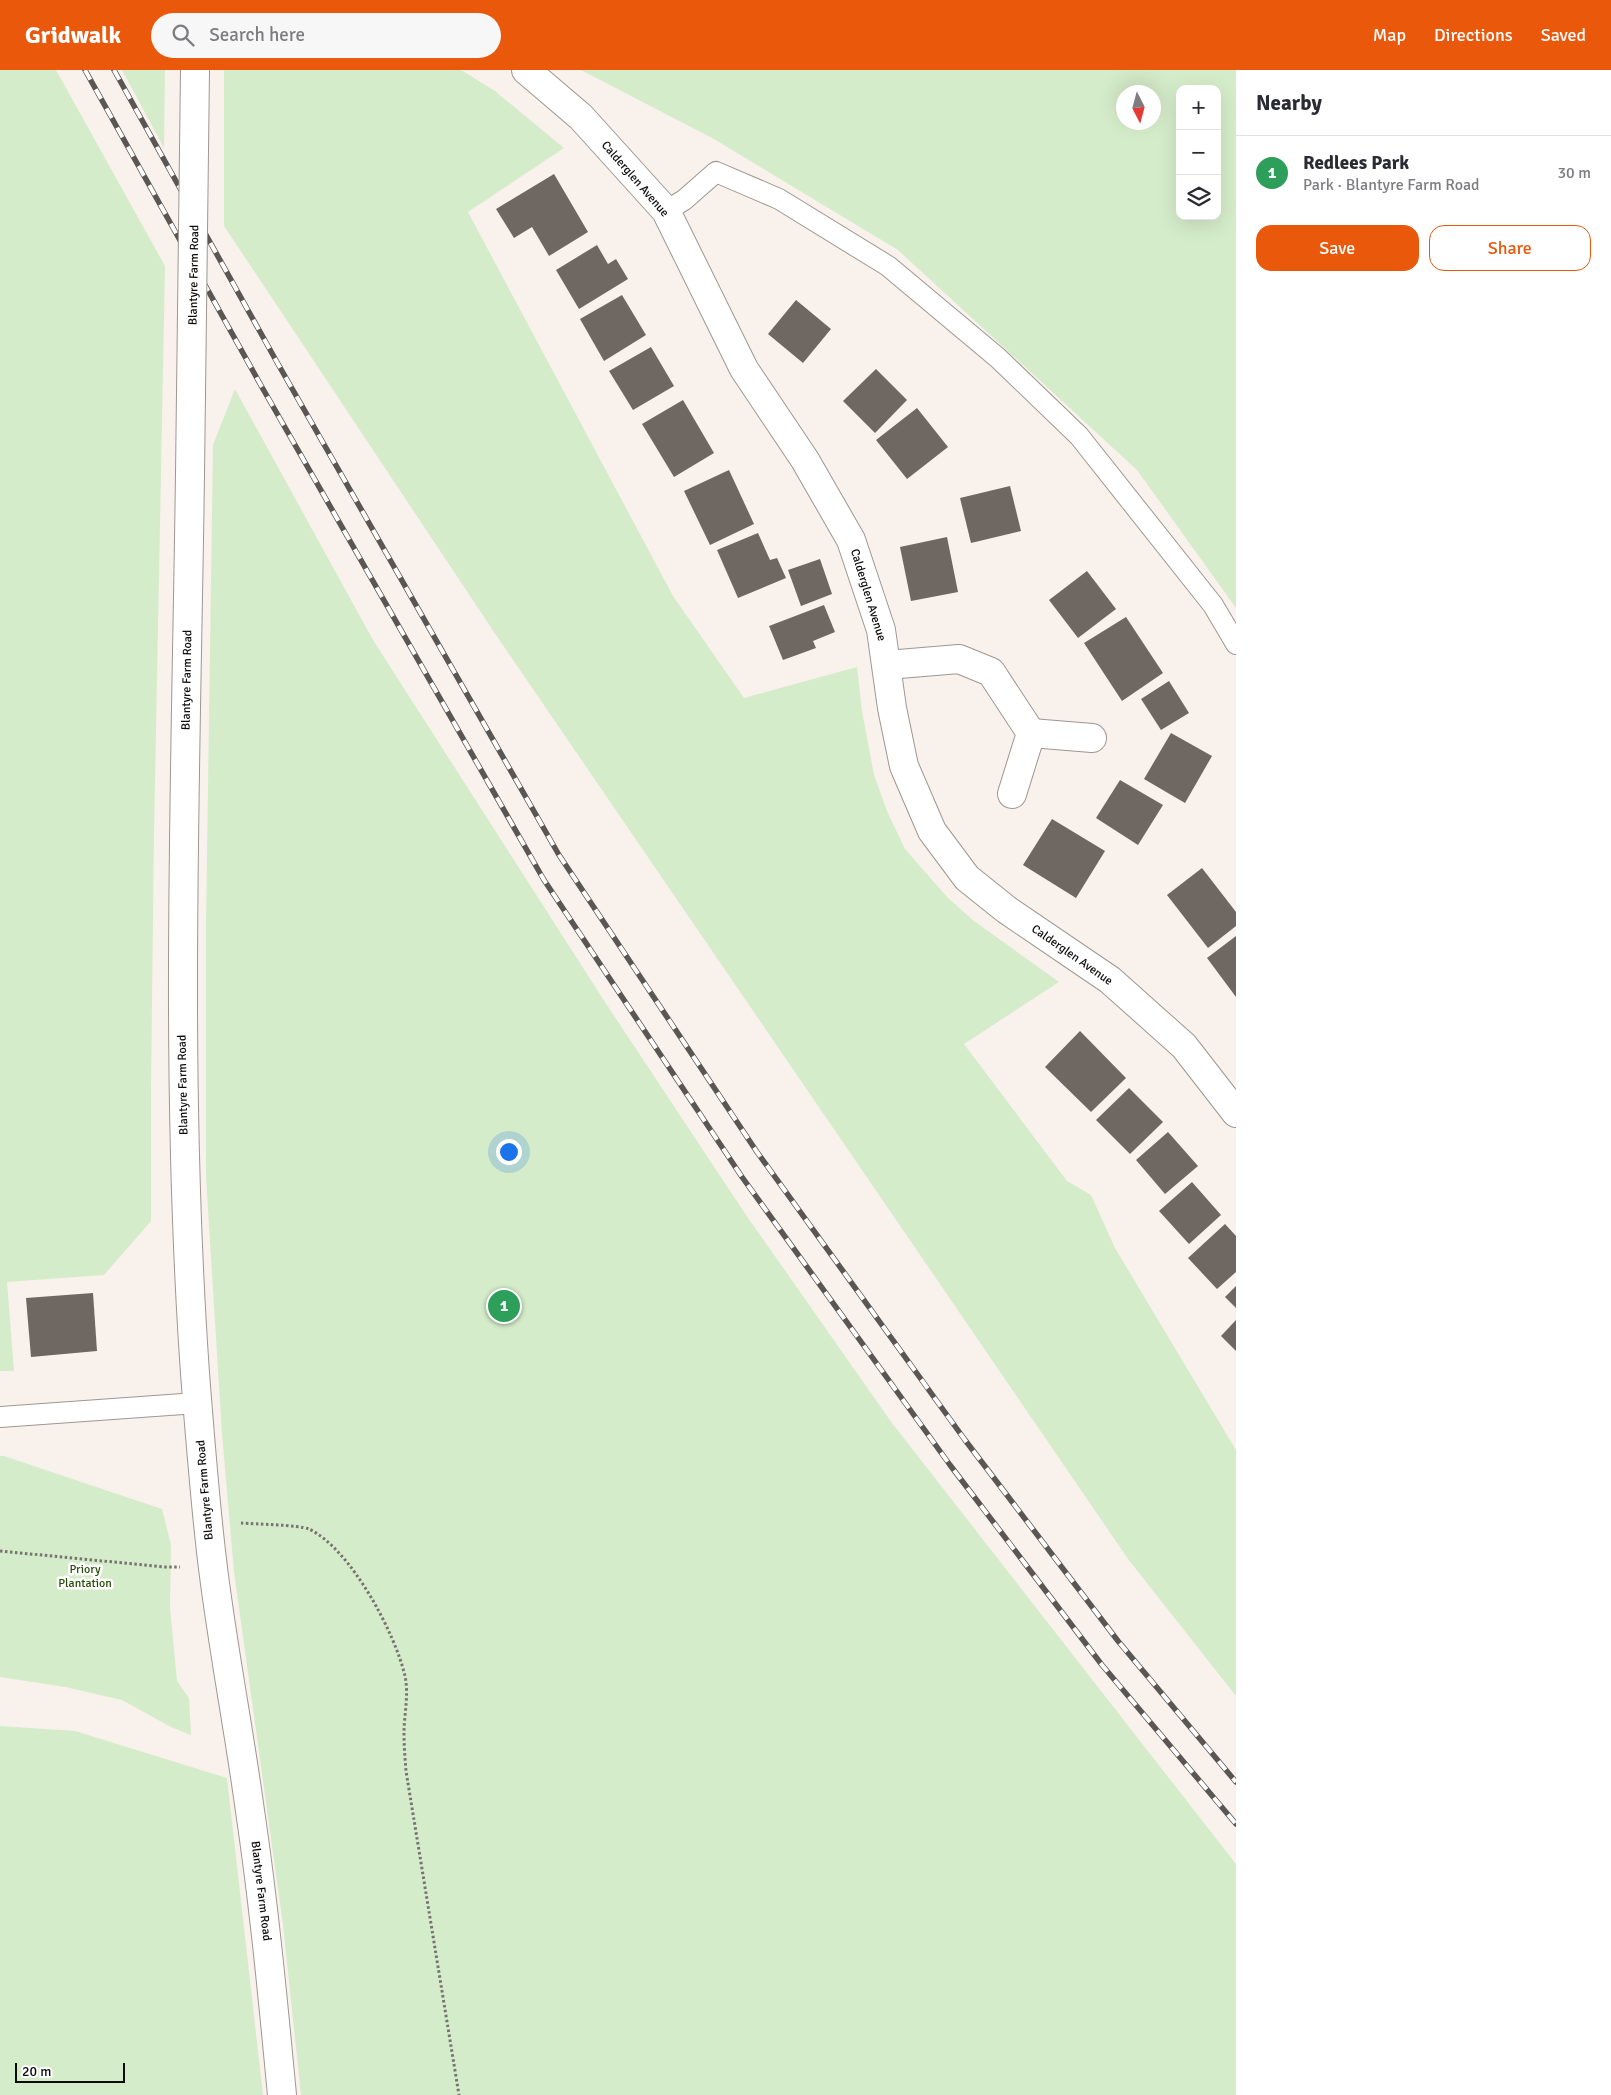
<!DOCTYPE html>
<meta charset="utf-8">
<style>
:root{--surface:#fff;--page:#f7f7f7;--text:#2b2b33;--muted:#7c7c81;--line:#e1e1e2;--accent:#ea580c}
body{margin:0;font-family:Signika,sans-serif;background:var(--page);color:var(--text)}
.controls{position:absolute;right:15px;top:15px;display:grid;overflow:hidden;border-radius:10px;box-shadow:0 5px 20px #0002}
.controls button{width:45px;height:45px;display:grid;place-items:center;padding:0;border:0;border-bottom:1px solid var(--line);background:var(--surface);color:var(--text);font:25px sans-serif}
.compass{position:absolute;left:1116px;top:15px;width:45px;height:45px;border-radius:50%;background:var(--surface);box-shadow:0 5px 20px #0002;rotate:174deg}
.scale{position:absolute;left:15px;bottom:12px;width:110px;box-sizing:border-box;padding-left:5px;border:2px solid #0e0c0a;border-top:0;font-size:14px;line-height:18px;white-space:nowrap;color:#0e0c0a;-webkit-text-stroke:4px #fff;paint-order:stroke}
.you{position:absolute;left:508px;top:1081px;width:18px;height:18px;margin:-12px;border:4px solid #fff;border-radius:50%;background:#1a73e8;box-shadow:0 0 0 8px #1a73e833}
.badge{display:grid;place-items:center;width:32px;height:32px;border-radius:50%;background:var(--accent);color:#fff;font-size:16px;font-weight:700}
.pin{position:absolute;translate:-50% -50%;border:2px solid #fff;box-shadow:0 1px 5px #0006}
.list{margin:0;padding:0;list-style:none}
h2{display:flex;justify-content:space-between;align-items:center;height:65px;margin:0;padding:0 20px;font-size:21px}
h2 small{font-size:16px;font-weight:400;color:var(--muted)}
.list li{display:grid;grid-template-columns:32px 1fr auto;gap:15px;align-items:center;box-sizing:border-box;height:75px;padding:0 20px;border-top:1px solid var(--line)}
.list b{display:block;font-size:19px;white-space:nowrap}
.list p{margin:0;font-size:16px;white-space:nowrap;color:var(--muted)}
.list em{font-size:16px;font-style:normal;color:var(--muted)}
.actions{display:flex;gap:10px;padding:15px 20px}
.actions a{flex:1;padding:11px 0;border:1px solid var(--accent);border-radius:15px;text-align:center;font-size:18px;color:var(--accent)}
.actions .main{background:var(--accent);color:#fff}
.icon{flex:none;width:28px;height:28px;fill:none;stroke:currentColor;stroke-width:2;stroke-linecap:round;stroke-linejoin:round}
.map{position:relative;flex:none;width:1236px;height:2025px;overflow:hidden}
header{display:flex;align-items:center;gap:30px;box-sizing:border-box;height:70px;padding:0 25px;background:var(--accent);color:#fff}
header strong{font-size:24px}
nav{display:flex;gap:28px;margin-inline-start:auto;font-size:18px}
.search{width:350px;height:45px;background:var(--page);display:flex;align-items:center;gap:12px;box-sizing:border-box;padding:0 18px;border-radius:28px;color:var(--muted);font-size:19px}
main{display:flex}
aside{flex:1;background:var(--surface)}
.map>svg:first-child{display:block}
</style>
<header>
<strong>Gridwalk</strong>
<div class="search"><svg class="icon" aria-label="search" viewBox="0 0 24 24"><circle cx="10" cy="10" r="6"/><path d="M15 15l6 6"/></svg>Search here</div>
<nav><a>Map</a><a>Directions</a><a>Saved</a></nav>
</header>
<main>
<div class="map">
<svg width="1236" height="2025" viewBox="0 0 1236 2025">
<rect width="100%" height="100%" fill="#f9f1ec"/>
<g fill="#d5ecca" fill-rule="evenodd">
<path d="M0 0H56L165 196 154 764 151 1020V1151L104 1205 7 1212 14 1301H0Z"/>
<path d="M122 0H165L164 78Z"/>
<path d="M224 0H461L495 21 564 78 468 142 673 526 744 628 857 597 862 641 874 705 887 741 905 779 947 827 974 851 1059 912 964 974 1067 1111 1091 1125 1115 1178 1236 1380V1626L1128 1489 498 568 224 156Z"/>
<path d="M581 0H1236V538L1137 400 898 180 714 69ZM1180 19H1217V146H1180ZM1124 22H1154V52H1124Z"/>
<path d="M235 319 373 570 603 929 744 1142 892 1353 1236 1794V2025H301L283 1855 234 1502 222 1364 206 1107V854L213 375Z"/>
<path d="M0 1386H4L162 1439 171 1475 170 1538 177 1611 189 1628 191 1665 171 1657 122 1630 65 1617 0 1607Z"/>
<path d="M0 1656 75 1661 227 1708 263 2025H0Z"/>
</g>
<g fill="#6e6762">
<path d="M554 104 588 162 549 186 532 157 514 168 496 139Z"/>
<path d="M597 175 608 194 616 189 628 209 579 239 556 200Z"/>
<path d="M622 225 646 265 604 291 580 249Z"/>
<path d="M796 230 831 259 803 293 768 264Z"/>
<path d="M651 277 674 316 633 340 609 301Z"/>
<path d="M876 299 907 330 875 363 843 331Z"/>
<path d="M683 330 714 383 674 407 642 354Z"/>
<path d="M917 338 948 377 907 409 876 370Z"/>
<path d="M729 400 754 454 710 475 684 421Z"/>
<path d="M1010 416 1021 461 971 473 960 428Z"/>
<path d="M758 463 770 490 777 488 786 508 738 528 717 480Z"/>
<path d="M947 467 958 522 911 531 900 477Z"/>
<path d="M820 489 832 524 801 536 788 500Z"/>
<path d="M1087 501 1116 539 1078 568 1049 530Z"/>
<path d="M824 535 835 562 813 571 816 578 783 590 769 556Z"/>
<path d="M1126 547 1163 603 1122 631 1084 573Z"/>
<path d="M1169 611 1189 643 1161 660 1141 629Z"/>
<path d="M1171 663 1212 686 1185 733 1144 709Z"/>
<path d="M1120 710 1163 735 1138 775 1096 748Z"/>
<path d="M1052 749 1105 781 1076 828 1023 795Z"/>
<path d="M1202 798 1236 842V856L1208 878 1167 825Z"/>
<path d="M1236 866V927L1207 888Z"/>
<path d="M1080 961 1126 1008 1091 1042 1045 997Z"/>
<path d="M1129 1018 1163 1052 1130 1084 1096 1050Z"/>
<path d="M1168 1062 1198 1096 1165 1124 1136 1090Z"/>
<path d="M1192 1112 1221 1145 1189 1174 1159 1141Z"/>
<path d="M1225 1154 1236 1166V1202L1217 1219 1188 1188Z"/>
<path d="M1236 1216V1238L1225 1227Z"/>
<path d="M93 1223 97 1281 31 1287 26 1228Z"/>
<path d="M1236 1250V1281L1221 1266Z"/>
</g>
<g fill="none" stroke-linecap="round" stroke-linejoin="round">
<defs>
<g id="lane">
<path d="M666 141 684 130 716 102 779 129 888 196 998 288 1079 366 1213 535 1236 574"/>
<path d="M0 1347 197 1333"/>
</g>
<g id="street">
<path d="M526 0 581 47 666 141 744 299 805 390 851 470 881 560 892 638 904 696 932 761 967 808 1007 840 1110 910 1184 976 1236 1043"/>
<path d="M887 595 959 589 991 602 1031 663 1012 724"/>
<path d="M1031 663 1092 668"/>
</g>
<path id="secondary" d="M190 404C186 703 174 1004 195 1303 200 1368 205 1434 213 1498 223 1579 239 1660 250 1741 264 1835 273 1930 282 2025"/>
</defs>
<use href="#lane" stroke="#9e9791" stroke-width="22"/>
<use href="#street" stroke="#9e9791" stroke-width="30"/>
<use href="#secondary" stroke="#9e9791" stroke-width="30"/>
<g stroke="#787370" stroke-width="3" stroke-dasharray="2.5 2.5" stroke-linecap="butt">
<path d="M241 1453C255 1454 299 1455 309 1459 351 1479 395 1563 405 1606 409 1625 404 1645 404 1663 404 1676 405 1689 406 1701L459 2025"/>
<path d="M0 1481 165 1497H180"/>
</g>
<use href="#lane" stroke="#fff" stroke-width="20"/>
<use href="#street" stroke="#fff" stroke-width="28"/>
<use href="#secondary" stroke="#fff" stroke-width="28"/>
<defs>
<g id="rail">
<path d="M85 0 263 319 544 810 742 1107 950 1395 1102 1595 1236 1754"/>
<path d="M114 0 278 294 559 785 757 1082 965 1370 1118 1571 1236 1712"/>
</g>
</defs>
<use href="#rail" stroke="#5a5653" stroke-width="5.5"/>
<use href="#rail" stroke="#fff" stroke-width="4" stroke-dasharray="11" stroke-linecap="butt"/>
<defs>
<path id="secondary-bridge" d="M190 404 195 0"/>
</defs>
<use href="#secondary-bridge" stroke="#9e9791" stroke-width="30" stroke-linecap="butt"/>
<use href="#secondary-bridge" stroke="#fff" stroke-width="28"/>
</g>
<g text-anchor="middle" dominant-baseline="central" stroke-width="5" stroke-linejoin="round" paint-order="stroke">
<g font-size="12" fill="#0e0c0a" stroke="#fff">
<text transform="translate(635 109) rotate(49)">Calderglen Avenue</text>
<text transform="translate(194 205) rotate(-89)">Blantyre Farm Road</text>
<text transform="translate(868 525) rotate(73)">Calderglen Avenue</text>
<text transform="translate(187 610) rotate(-89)">Blantyre Farm Road</text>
<text transform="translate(1072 885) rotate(35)">Calderglen Avenue</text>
<text transform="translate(183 1015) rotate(-91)">Blantyre Farm Road</text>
<text transform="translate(205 1420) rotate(-95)">Blantyre Farm Road</text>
<text transform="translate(261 1821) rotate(83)">Blantyre Farm Road</text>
</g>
<g font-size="12" fill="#234c05" stroke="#fff">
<text x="85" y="1499">Priory<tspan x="85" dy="14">Plantation</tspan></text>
</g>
</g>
</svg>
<div class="controls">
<button>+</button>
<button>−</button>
<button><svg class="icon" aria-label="layers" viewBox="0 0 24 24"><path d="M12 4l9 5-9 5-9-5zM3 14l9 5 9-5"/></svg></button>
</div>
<svg class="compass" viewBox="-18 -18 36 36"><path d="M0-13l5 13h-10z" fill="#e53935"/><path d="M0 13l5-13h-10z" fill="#7c7c81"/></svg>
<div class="scale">20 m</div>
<div class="you"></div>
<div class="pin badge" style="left:504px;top:1236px;background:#2e9e5b">1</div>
</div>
<aside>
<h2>Nearby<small></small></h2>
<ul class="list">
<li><span class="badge" style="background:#2e9e5b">1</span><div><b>Redlees Park</b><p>Park · Blantyre Farm Road</p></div><em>30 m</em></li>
</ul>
<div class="actions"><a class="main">Save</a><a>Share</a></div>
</aside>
</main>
